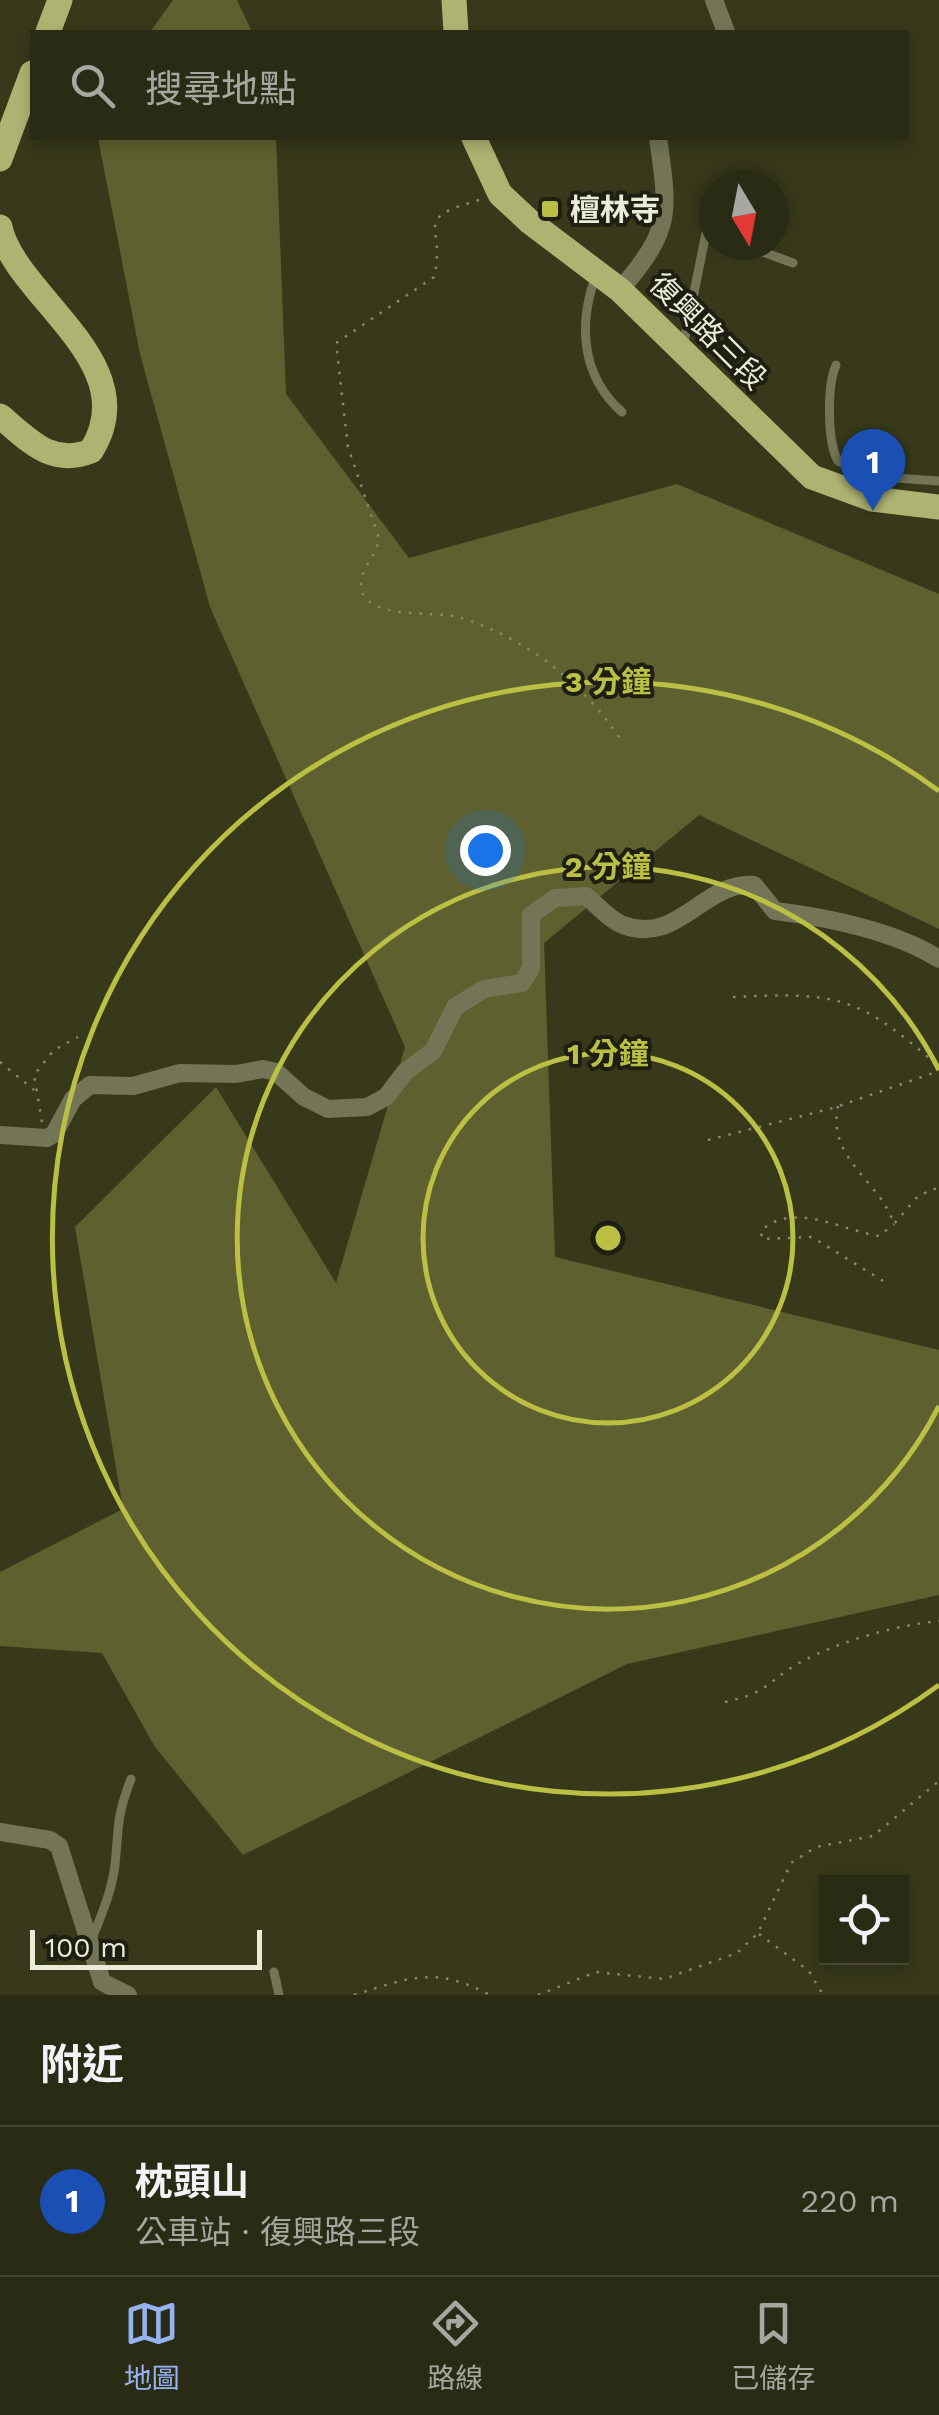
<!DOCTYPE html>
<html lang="zh-TW">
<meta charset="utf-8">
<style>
:root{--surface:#292b14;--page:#353722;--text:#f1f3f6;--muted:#a5a7a0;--line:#454734;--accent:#95b2f1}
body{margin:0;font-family:"Work Sans","Noto Sans TC",sans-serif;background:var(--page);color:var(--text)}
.controls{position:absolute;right:30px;bottom:30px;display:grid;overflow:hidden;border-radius:0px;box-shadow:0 5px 15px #0003}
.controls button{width:90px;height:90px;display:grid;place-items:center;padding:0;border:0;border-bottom:2px solid var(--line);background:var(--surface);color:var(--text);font:50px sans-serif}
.compass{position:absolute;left:699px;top:170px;width:90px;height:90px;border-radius:50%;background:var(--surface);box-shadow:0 5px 15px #0003;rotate:170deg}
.scale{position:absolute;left:30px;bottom:25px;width:232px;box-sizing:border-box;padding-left:10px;border:5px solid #eaecda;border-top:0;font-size:28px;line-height:35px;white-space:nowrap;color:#eaecda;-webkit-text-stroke:8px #1e1f12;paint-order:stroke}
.you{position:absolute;left:485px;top:850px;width:35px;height:35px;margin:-25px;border:8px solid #fff;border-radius:50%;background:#1a73e8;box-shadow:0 0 0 15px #1a73e833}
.badge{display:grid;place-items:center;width:65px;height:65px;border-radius:50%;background:var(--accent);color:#fff;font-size:32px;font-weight:700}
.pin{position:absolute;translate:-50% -82px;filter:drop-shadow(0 2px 5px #0008)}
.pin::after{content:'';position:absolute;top:52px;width:35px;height:30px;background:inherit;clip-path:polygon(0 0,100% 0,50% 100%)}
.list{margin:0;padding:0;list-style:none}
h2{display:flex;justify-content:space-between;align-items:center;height:130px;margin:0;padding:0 40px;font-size:42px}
h2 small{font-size:32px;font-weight:400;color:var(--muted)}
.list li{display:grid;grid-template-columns:65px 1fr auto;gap:30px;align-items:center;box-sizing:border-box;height:150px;padding:0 40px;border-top:2px solid var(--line)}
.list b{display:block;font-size:38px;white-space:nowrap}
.list p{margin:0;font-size:32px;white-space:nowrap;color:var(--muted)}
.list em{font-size:32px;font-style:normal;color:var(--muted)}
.icon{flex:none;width:55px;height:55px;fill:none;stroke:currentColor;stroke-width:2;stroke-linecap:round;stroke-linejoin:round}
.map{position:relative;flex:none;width:939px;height:1995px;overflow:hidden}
.search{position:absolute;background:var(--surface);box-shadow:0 5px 15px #0003;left:30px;right:30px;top:30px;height:110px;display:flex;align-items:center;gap:25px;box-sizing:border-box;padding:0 35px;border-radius:0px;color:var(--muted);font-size:38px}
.sheet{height:280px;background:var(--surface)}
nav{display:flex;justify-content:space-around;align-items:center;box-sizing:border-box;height:140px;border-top:2px solid var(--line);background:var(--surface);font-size:28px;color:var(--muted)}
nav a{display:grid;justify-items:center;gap:5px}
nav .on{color:var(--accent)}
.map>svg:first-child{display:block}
</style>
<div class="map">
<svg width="939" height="1995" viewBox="0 0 939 1995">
<rect width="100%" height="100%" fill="#37391a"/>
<g fill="#5e612f">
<path d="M173 0H237L252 32H150Z"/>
<path d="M98 138H276L286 394 409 558 677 484 939 594V929L699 815 544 943 555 1257 939 1350V1595L627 1664 243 1855 155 1747 102 1653 0 1646V1572L123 1509 75 1227 216 1087 336 1283 405 1047 210 607 140 354Z"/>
</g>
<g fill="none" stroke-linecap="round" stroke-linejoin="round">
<g stroke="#878970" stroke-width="2.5" stroke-dasharray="2.5 8" stroke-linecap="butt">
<path d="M479 200C409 220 447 224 434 277L336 343 348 447 379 538C377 558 354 573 363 594 376 619 433 611 458 617 526 637 583 683 621 740"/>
<path d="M733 997C839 992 859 996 939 1067"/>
<path d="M0 1062 34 1090"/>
<path d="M838 1106C827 1160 879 1179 894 1224L918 1196 939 1187"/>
<path d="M42 1122 34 1075 54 1050 78 1037"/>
<path d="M708 1140 833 1108 939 1071"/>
<path d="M883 1281 812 1237 762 1239 761 1231C793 1200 843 1231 879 1236L894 1224"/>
<path d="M725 1702C772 1692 767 1680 801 1662 840 1641 896 1625 939 1621"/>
<path d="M759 1934 809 1971 823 1995"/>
<path d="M354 1995C411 1977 435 1966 490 1995"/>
<path d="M538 1995 596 1972 664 1979 737 1953 758 1933 791 1863 816 1847 873 1836 939 1781"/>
</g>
<g stroke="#737556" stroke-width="9">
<path d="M744 245 793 263"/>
<path d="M596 275C578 324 581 376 622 412"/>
<path d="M683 347 706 233 714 231"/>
<path d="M836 365C827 385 827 442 838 461L866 476 939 481"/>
<path d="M91 1941C101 1916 112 1891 115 1865 119 1826 116 1818 131 1779"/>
<path d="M274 1972 279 1995"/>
</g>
<g stroke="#737556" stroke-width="18">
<path d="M714 0 726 32"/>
<path d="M620 290C672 229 669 215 658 138"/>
<path d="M0 1135 47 1138 54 1134 73 1099 90 1085 133 1086 180 1073 236 1074 263 1069 276 1072 304 1097 328 1109 367 1107 386 1097 405 1072 433 1051 455 1007 484 989 522 983 531 968V915L555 898 586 896C597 905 610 920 623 925 678 946 703 881 754 885L775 911C826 917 895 931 939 959"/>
<path d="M0 1832 50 1840 59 1846 102 1982 128 1995"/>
</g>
<g stroke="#afb372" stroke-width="25">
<path d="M454 0 456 32"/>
<path d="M48 32 60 0"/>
<path d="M474 138 500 194 530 222 620 290 812 477 872 499 939 507"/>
<path d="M0 159 32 73"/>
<path d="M0 227C15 297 147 363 91 451 51 467 29 440 0 416"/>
</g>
</g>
<g fill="none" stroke="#bbc044" stroke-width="5">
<circle cx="608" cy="1238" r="185"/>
<path d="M939 1406A371 371 0 1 1 939 1070"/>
<path d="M939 1685A556 556 0 1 1 939 791"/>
</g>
<rect fill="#bbc044" stroke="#1e1f12" stroke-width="4" x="540" y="199" width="20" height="20" rx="5"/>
<g text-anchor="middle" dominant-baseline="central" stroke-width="8" stroke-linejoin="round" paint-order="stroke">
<g font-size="30" font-weight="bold" fill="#eaecda" stroke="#1e1f12" text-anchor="start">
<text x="570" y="209">檀林寺</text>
</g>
<g font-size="30" fill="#eaecda" stroke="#1e1f12">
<text transform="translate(708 331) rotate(45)">復興路三段</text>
</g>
</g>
<circle cx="608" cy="1238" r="15" fill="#bbc044" stroke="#1e1f12" stroke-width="5"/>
<g font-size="30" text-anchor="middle" font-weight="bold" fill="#bbc044" stroke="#1e1f12" stroke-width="8" stroke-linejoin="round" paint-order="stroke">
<text x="608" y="692">3 分鐘</text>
<text x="608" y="877">2 分鐘</text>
<text x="608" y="1064">1 分鐘</text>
</g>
</svg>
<div class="controls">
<button><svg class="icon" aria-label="locate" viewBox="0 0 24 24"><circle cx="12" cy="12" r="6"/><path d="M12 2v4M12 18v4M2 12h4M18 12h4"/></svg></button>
</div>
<svg class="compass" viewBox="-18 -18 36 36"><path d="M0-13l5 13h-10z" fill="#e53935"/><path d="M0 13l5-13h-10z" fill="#a5a7a0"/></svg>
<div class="scale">100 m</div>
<div class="you"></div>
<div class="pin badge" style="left:873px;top:511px;background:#1a4fb4">1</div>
<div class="search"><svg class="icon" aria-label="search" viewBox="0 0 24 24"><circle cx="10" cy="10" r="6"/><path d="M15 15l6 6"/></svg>搜尋地點</div>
</div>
<section class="sheet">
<h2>附近<small></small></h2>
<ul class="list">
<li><span class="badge" style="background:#1a4fb4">1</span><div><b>枕頭山</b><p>公車站 · 復興路三段</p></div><em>220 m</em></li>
</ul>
</section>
<nav>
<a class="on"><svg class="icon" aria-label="map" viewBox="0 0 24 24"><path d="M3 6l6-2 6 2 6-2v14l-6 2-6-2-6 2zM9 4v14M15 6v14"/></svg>地圖</a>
<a><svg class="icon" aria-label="directions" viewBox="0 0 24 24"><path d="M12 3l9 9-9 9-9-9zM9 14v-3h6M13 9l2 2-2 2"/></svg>路線</a>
<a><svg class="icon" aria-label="saved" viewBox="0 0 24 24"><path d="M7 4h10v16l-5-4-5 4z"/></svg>已儲存</a>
</nav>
